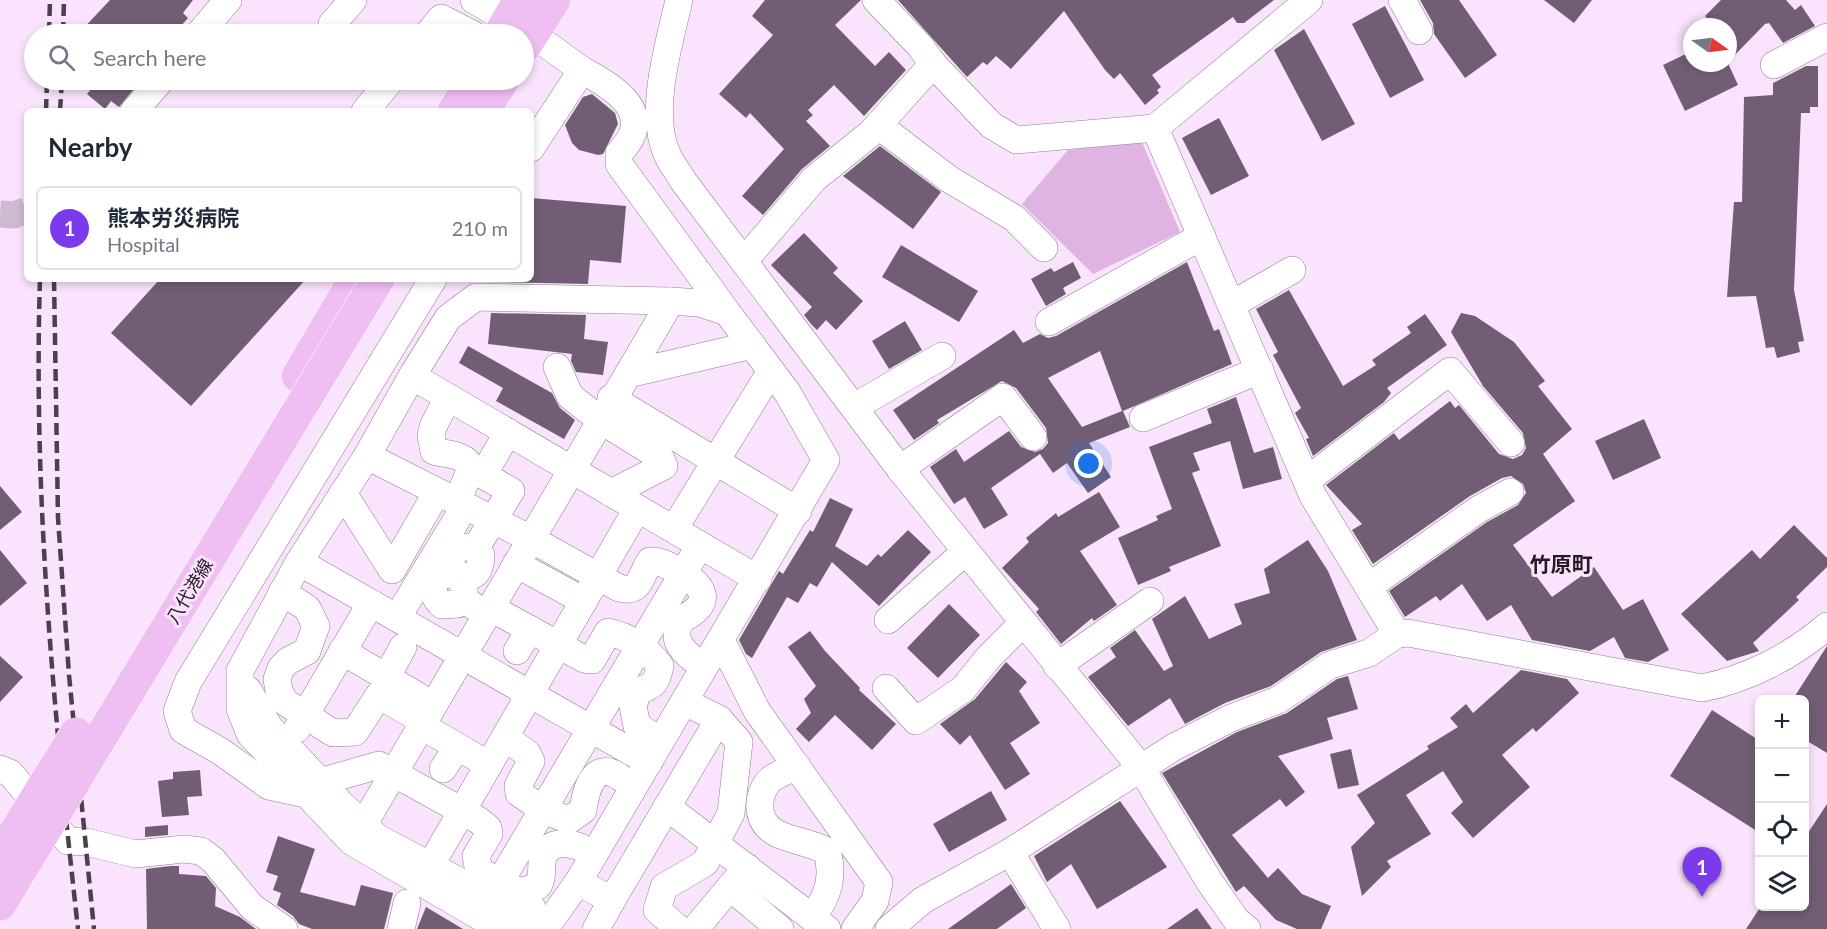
<!DOCTYPE html>
<meta charset="utf-8">
<style>
:root{--surface:#fff;--page:#f6f6f7;--text:#1f2937;--muted:#747a83;--line:#e0e1e3;--accent:#7c3aed}
body{margin:0;font-family:Lato,"Noto Sans JP",sans-serif;background:var(--page);color:var(--text)}
.controls{position:absolute;right:18px;bottom:18px;display:grid;overflow:hidden;border-radius:9px;box-shadow:0 3px 9px #0003}
.controls button{width:54px;height:54px;display:grid;place-items:center;padding:0;border:0;border-bottom:2px solid var(--line);background:var(--surface);color:var(--text);font:30px sans-serif}
.compass{position:absolute;left:1683px;top:18px;width:54px;height:54px;border-radius:50%;background:var(--surface);box-shadow:0 3px 9px #0003;rotate:104deg}
.you{position:absolute;left:1089px;top:464px;width:21px;height:21px;margin:-15px;border:4px solid #fff;border-radius:50%;background:#1a73e8;box-shadow:0 0 0 9px #1a73e833}
.badge{display:grid;place-items:center;width:39px;height:39px;border-radius:50%;background:var(--accent);color:#fff;font-size:20px;font-weight:700}
.pin{position:absolute;translate:-50% -50px;filter:drop-shadow(0 2px 3px #0008)}
.pin::after{content:'';position:absolute;top:32px;width:21px;height:18px;background:inherit;clip-path:polygon(0 0,100% 0,50% 100%)}
.list{margin:0;padding:0;list-style:none}
h2{display:flex;justify-content:space-between;align-items:center;height:78px;margin:0;padding:0 24px;font-size:26px}
h2 small{font-size:20px;font-weight:400;color:var(--muted)}
.list li{display:grid;grid-template-columns:39px 1fr auto;gap:18px;align-items:center;box-sizing:border-box;height:84px;margin:0 12px 12px;padding:0 12px;border:2px solid var(--line);border-radius:9px}
.list b{display:block;font-size:22px;white-space:nowrap}
.list p{margin:0;font-size:20px;white-space:nowrap;color:var(--muted)}
.list em{font-size:20px;font-style:normal;color:var(--muted)}
.icon{flex:none;width:33px;height:33px;fill:none;stroke:currentColor;stroke-width:2;stroke-linecap:round;stroke-linejoin:round}
.map{position:relative;flex:none;width:1827px;height:929px;overflow:hidden}
.search{position:absolute;background:var(--surface);box-shadow:0 3px 9px #0003;left:24px;top:24px;width:510px;height:66px;display:flex;align-items:center;gap:15px;box-sizing:border-box;padding:0 21px;border-radius:33px;color:var(--muted);font-size:22px}
.panel{position:absolute;background:var(--surface);box-shadow:0 3px 9px #0003;left:24px;top:108px;width:510px;height:174px;border-radius:9px}
.map>svg:first-child{display:block}
</style>
<div class="map">
<svg width="1827" height="929" viewBox="0 0 1827 929">
<rect width="100%" height="100%" fill="#fae3fc"/>
<path fill="#dfb4e3" d="M1142 142 1180 232 1093 274 1022 204 1068 150Z"/>
<g fill="#725e74" fill-rule="evenodd">
<path d="M110 0H193L183 13 188 18 174 34H78Z"/>
<path d="M765 0H861L835 25 875 66 889 52 906 70 864 116 834 85 808 110 813 115 806 121 830 146 802 169 763 215 742 196 784 149 750 113 746 118 719 94 773 35 752 16Z"/>
<path d="M898 0H1274L1244 23H1237L1233 17 1152 75 1161 87 1157 90 1159 93 1145 105 1120 73 1114 79 1105 70 1064 11 1011 69 996 56 987 65 983 62 967 77Z"/>
<path d="M1420 0H1459L1497 55 1465 78 1434 34 1433 23Z"/>
<path d="M1544 0H1592L1574 23Z"/>
<path d="M1721 0H1786L1795 10 1801 5 1815 26 1783 43 1769 23 1765 24 1728 62V27H1715L1705 16Z"/>
<path d="M1385 6 1424 80 1390 98 1352 24Z"/>
<path d="M1304 29 1355 124 1322 141 1274 50Z"/>
<path d="M1692 51V63H1728L1738 85 1685 111 1663 65Z"/>
<path d="M1806 66H1818V107H1810V113H1801L1794 290 1804 341 1798 342 1800 352 1777 358 1774 347 1766 348 1756 296 1727 297 1734 202H1742L1744 97 1773 95V83Z"/>
<path d="M99 80H141L119 107 111 101 105 109 87 94Z"/>
<path d="M592 94 615 113 618 124 603 154 598 155 579 150 572 143 565 125 583 97Z"/>
<path d="M1219 118 1249 176 1211 195 1182 138Z"/>
<path d="M880 146 941 192 913 229 843 176Z"/>
<path d="M531 198 626 206 621 263 590 260 588 284 494 282V279H531Z"/>
<path d="M804 233 838 268 833 273 863 301 836 330 826 320 817 330 811 324 804 315 812 307 771 265Z"/>
<path d="M901 245 978 291 959 322 882 277Z"/>
<path d="M1073 262 1081 278 1063 288 1066 294 1046 306 1031 279 1051 268 1054 272Z"/>
<path d="M1187 262 1214 331 1219 329 1232 364 1123 411 1130 427 1089 443 1111 477 1088 493 1067 463 1053 473 1040 454 991 488 1008 515 984 529 965 497 954 504 930 467 956 449 964 462 1009 431 1021 447 1035 452 1043 449 1048 443 1046 428 1016 388 1002 381 937 420 939 423 914 440 893 410 1014 330 1023 343 1040 334 1048 338 1056 336ZM1100 351 1122 411 1082 427 1048 378Z"/>
<path d="M160 279H306L191 406 111 333Z"/>
<path d="M1289 290 1343 386 1376 365 1372 360 1411 333 1407 327 1425 314 1447 345 1387 388 1391 393 1384 402 1313 456 1306 439 1309 438 1295 413 1301 408 1273 355 1278 352 1256 309Z"/>
<path d="M491 313 586 315 584 339 608 342 603 375 576 372 571 361 572 354 488 344Z"/>
<path d="M1461 313 1475 316 1514 342 1545 381 1538 386 1572 429 1543 454 1575 501 1513 545 1552 597 1594 567 1623 610 1643 599 1669 650 1648 662 1625 658 1614 637 1590 651 1532 640 1511 605 1487 621 1462 584 1440 601 1436 596 1405 617 1389 591 1487 522 1518 505 1526 493 1523 484 1511 476 1502 478 1470 496 1373 564 1352 530 1362 524 1326 485 1394 433 1399 440 1450 401 1455 408 1459 405 1499 454 1513 459 1522 455 1526 448 1523 433 1483 386 1451 332Z"/>
<path d="M905 321 922 350 889 369 872 341Z"/>
<path d="M468 346 552 393 560 408 575 420 564 439 496 401 503 388 459 363Z"/>
<path d="M1236 397 1254 453 1273 447 1282 479 1243 489 1230 441 1193 453 1200 470 1192 473 1221 546 1169 567 1171 571 1138 585 1118 538 1158 520 1156 516 1172 509 1149 447 1212 423 1207 409Z"/>
<path d="M1644 419 1661 458 1613 480 1595 441Z"/>
<path d="M0 486 22 512 0 530Z"/>
<path d="M1099 492 1120 527 1080 551 1117 605 1094 621 1092 618 1061 644 1036 612 1039 609 1002 568 1029 542 1026 538 1056 513 1058 517Z"/>
<path d="M830 498 853 509 835 546 867 566 878 554 881 557 908 530 931 552 879 606 832 562 817 587 810 583 798 603 787 597 752 658 746 654 739 640 779 571 783 574 810 530 813 532Z"/>
<path d="M1794 525 1827 558V567L1796 597 1799 600 1753 643 1759 651 1727 661 1681 614 1752 550 1760 559Z"/>
<path d="M1308 540 1328 571 1357 640 1321 652 1271 686 1225 703 1185 724 1170 698 1128 726 1088 677 1116 657 1110 648 1135 630 1164 671 1173 666 1152 619 1185 596 1209 639 1242 624 1234 604 1270 593 1264 569Z"/>
<path d="M0 550 27 583 0 606Z"/>
<path d="M949 604 980 635 938 678 907 648Z"/>
<path d="M810 631 825 651 860 688 859 690 896 724 872 750 835 715 809 742 796 729 811 713 804 699 816 686 788 647Z"/>
<path d="M1827 646V753L1804 739V699H1793Z"/>
<path d="M0 656 23 677 0 702Z"/>
<path d="M1006 662 1027 682 1019 691 1040 723 1010 743 1030 774 1005 790 970 735 960 745 940 724 975 699Z"/>
<path d="M1521 670 1567 679 1579 693 1536 732 1533 728 1502 755 1530 787 1473 838 1451 813 1463 802 1443 771 1406 795 1431 834 1387 861 1391 867 1362 896 1351 847 1375 823 1357 795 1429 749 1427 746 1458 727 1450 718 1466 704 1473 713Z"/>
<path d="M1348 676 1358 709 1327 718 1333 739 1278 756 1305 792 1286 807 1280 799 1232 835 1268 878 1278 868 1302 894 1331 906 1321 929H1297L1276 920 1244 886 1236 892 1162 773 1237 732 1287 713 1337 679Z"/>
<path d="M1712 710 1760 741V833L1670 776Z"/>
<path d="M1351 749 1359 785 1338 789 1330 754Z"/>
<path d="M200 770 202 796 187 797 189 815 162 817 158 781 173 779V772Z"/>
<path d="M991 791 1007 820 949 852 933 824Z"/>
<path d="M1120 801 1167 867 1097 909 1071 864 1047 882 1034 856Z"/>
<path d="M1827 804V929H1746L1761 906H1804V839Z"/>
<path d="M168 825V835L145 837V827Z"/>
<path d="M278 836 315 849 300 892 355 906 361 885 393 893 384 929H312L299 924 293 916 277 905 281 893 273 890 278 876 266 872Z"/>
<path d="M170 866H179V874L206 876 216 888 215 906 240 917 256 929H147L146 869Z"/>
<path d="M1011 884 1026 908 997 929H948Z"/>
<path d="M426 907 463 929H417Z"/>
<path d="M1197 908 1212 929H1167Z"/>
</g>
<g fill="none" stroke-linecap="round" stroke-linejoin="round">
<path stroke="#cfbbd1" stroke-width="27" stroke-dasharray="27 14" stroke-linecap="butt" d="M0 214 14 215 27 210"/>
<defs>
<g id="minor">
<path d="M474 0 508 20"/>
<path d="M679 0C669 44 648 112 667 154 671 164 679 173 684 182L900 469 1141 768 1209 881 1237 921 1247 929"/>
<path d="M876 0 920 46 933 64"/>
<path d="M1402 0 1419 31"/>
<path d="M332 24 353 0"/>
<path d="M199 34 228 0"/>
<path d="M428 34 441 18 472 34"/>
<path d="M532 34 582 70"/>
<path d="M1774 65 1827 37"/>
<path d="M134 111 161 80"/>
<path d="M365 111 391 80"/>
<path d="M878 125 949 179 1014 218 1044 248"/>
<path d="M1155 128 1313 496 1397 634"/>
<path d="M531 148 582 70C615 88 658 114 619 153V164L727 312"/>
<path d="M744 261 814 179 871 133 933 64 991 125 1016 140 1155 128 1309 0"/>
<path d="M476 297 671 301 699 303 727 312 787 392 826 460 578 882 551 920 519 928 479 916 352 842 250 734 240 709V671L299 562 367 456 412 376 448 318Z"/>
<path d="M1231 305 1292 270"/>
<path d="M1049 322 1202 236"/>
<path d="M557 367 570 396 599 419 660 457 664 466 611 493"/>
<path d="M628 374 752 345"/>
<path d="M412 376 758 579"/>
<path d="M448 397 433 427 431 436 434 451C447 455 465 453 471 468L457 502"/>
<path d="M611 398 798 511"/>
<path d="M856 406 942 356"/>
<path d="M1143 418 1260 370"/>
<path d="M367 456 531 539 619 588C641 594 640 576 650 561 662 560 670 567 680 572 708 588 712 605 680 620 673 638 678 647 693 659"/>
<path d="M900 469 1003 397 1033 437"/>
<path d="M1307 480 1450 371 1511 443"/>
<path d="M343 493 392 570 437 492"/>
<path d="M674 529 771 371"/>
<path d="M299 562 649 762"/>
<path d="M516 564 584 601"/>
<path d="M1368 587 1479 509 1510 492"/>
<path d="M282 592 307 608 316 626 307 651 288 661 281 668 277 679 279 691 285 702 333 733 355 732 379 695 425 722"/>
<path d="M463 599 458 604 442 605C430 594 431 582 444 573 466 577 480 583 481 555L475 549"/>
<path d="M491 608 584 659 592 660 608 632C628 636 648 649 660 666 657 682 654 686 638 691L633 706 637 726 648 733"/>
<path d="M487 615 463 599C468 582 456 577 450 563 453 549 462 544 475 549L511 491 483 475 508 432"/>
<path d="M397 618 465 506"/>
<path d="M888 620 965 552"/>
<path d="M721 640 757 711 879 882 875 901 855 929"/>
<path d="M342 651 418 696"/>
<path d="M517 651 530 629"/>
<path d="M1057 666 1150 601"/>
<path d="M386 678 403 647"/>
<path d="M886 688 916 721 963 689 988 658 1023 623"/>
<path d="M248 690 269 727 342 805 378 838 508 907 532 908"/>
<path d="M422 726 489 765"/>
<path d="M297 729 371 603"/>
<path d="M505 738 527 753 531 761 518 786 519 793 543 810 569 820 583 810C586 789 594 758 621 778"/>
<path d="M797 766C789 770 774 775 768 782 755 800 757 824 778 834 794 841 811 843 827 851 834 875 829 898 811 917"/>
<path d="M0 769 10 773 68 841 86 842 136 854 184 849 201 851 213 860 252 907 284 929"/>
<path d="M443 769 457 747"/>
<path d="M320 782 379 765 478 820 488 828 489 834 476 856 479 871 520 892 538 886C543 878 541 871 542 862 545 841 565 841 580 847"/>
<path d="M306 794 269 786 220 751 183 730 177 711 188 682 433 279"/>
<path d="M667 807 827 929"/>
<path d="M355 839 671 301"/>
<path d="M1010 852 1057 929"/>
<path d="M422 880 637 509"/>
<path d="M578 882 612 900 719 719"/>
<path d="M730 887 780 929"/>
<path d="M482 912 700 545"/>
<path d="M401 929 407 903"/>
<path d="M596 929 612 900"/>
<path d="M679 929 657 910 664 887 705 863 731 813 739 742 719 719 685 702"/>
<path d="M695 929 747 867"/>
<path d="M889 929 923 900 1010 852 1174 747 1231 718 1278 700 1330 665 1369 653 1397 634 1408 633 1702 688C1748 679 1792 656 1827 626"/>
</g>
<g id="major">
<path d="M500 34 520 0"/>
<path d="M524 47 554 0"/>
<path d="M454 111 473 80"/>
<path d="M483 111 503 80"/>
<path d="M298 376 355 279"/>
</g>
</defs>
<use href="#minor" stroke="#927d94" stroke-width="28"/>
<use href="#major" stroke="#fff" stroke-width="34"/>
<use href="#minor" stroke="#fff" stroke-width="27"/>
<use href="#major" stroke="#efbff4" stroke-width="33"/>
<g stroke="#4c404c" stroke-width="4.5" stroke-dasharray="12 6" stroke-linecap="butt">
<path d="M49 34 50 0"/>
<path d="M63 34 64 0"/>
<path d="M46 111 47 80"/>
<path d="M60 111 62 80"/>
<path d="M40 279C33 496 54 714 78 929"/>
<path d="M54 279 58 518 69 675 94 929"/>
</g>
<defs>
<g id="major-bridge">
<path d="M0 857 76 734"/>
<path d="M0 904 378 279"/>
</g>
</defs>
<use href="#major-bridge" stroke="#fff" stroke-width="34" stroke-linecap="butt"/>
<use href="#major-bridge" stroke="#efbff4" stroke-width="33"/>
</g>
<g text-anchor="middle" dominant-baseline="central" stroke-width="6" stroke-linejoin="round" paint-order="stroke">
<g font-size="18" fill="#231a23" stroke="#fae3fc">
<text transform="translate(189 591) rotate(-59)">八代港線</text>
</g>
<g font-size="21" font-weight="bold" fill="#231a23" stroke="#fae3fc">
<text x="1561" y="563">竹原町</text>
</g>
</g>
</svg>
<div class="controls">
<button>+</button>
<button>−</button>
<button><svg class="icon" aria-label="locate" viewBox="0 0 24 24"><circle cx="12" cy="12" r="6"/><path d="M12 2v4M12 18v4M2 12h4M18 12h4"/></svg></button>
<button><svg class="icon" aria-label="layers" viewBox="0 0 24 24"><path d="M12 4l9 5-9 5-9-5zM3 14l9 5 9-5"/></svg></button>
</div>
<svg class="compass" viewBox="-18 -18 36 36"><path d="M0-13l5 13h-10z" fill="#e53935"/><path d="M0 13l5-13h-10z" fill="#747a83"/></svg>
<div class="you"></div>
<div class="pin badge" style="left:1702px;top:897px">1</div>
<div class="search"><svg class="icon" aria-label="search" viewBox="0 0 24 24"><circle cx="10" cy="10" r="6"/><path d="M15 15l6 6"/></svg>Search here</div>
<section class="panel">
<h2>Nearby<small></small></h2>
<ul class="list">
<li><span class="badge">1</span><div><b>熊本労災病院</b><p>Hospital</p></div><em>210 m</em></li>
</ul>
</section>
</div>
